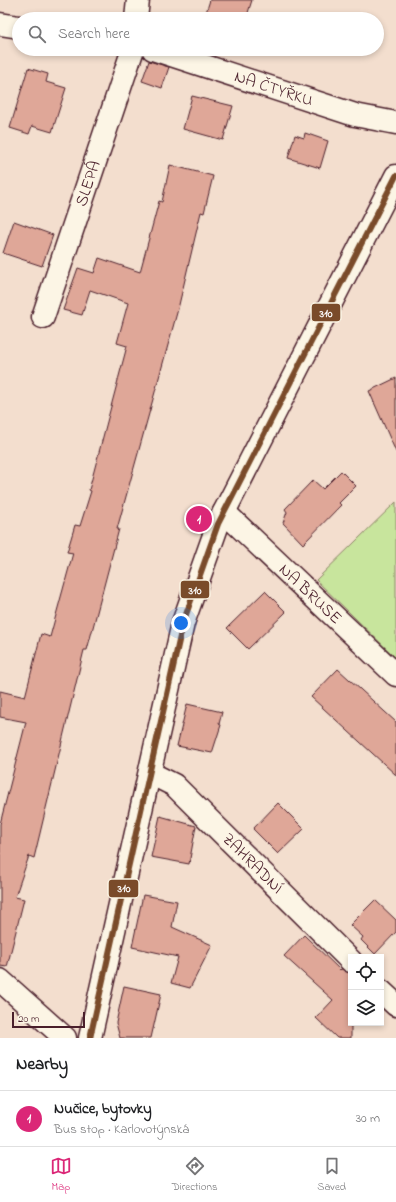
<!DOCTYPE html>
<meta charset="utf-8">
<style>
:root{--surface:#fff;--page:#f2f2f2;--text:#202124;--muted:#757577;--line:#e0e0e0;--accent:#db2777}
body{margin:0;font-family:"Indie Flower",sans-serif;background:var(--page);color:var(--text)}
.controls{position:absolute;right:12px;bottom:12px;display:grid;overflow:hidden;border-radius:0px;box-shadow:0 2px 6px #0003}
.controls button{width:36px;height:36px;display:grid;place-items:center;padding:0;border:0;border-bottom:1px solid var(--line);background:var(--surface);color:var(--text);font:20px sans-serif}
.scale{position:absolute;left:12px;bottom:10px;width:73px;box-sizing:border-box;padding-left:4px;border:2px solid #4a1f2b;border-top:0;font-size:11px;line-height:14px;white-space:nowrap;color:#4a1f2b;-webkit-text-stroke:3px #fcf5e5;paint-order:stroke}
.you{position:absolute;left:181px;top:623px;width:14px;height:14px;margin:-10px;border:3px solid #fff;border-radius:50%;background:#1a73e8;box-shadow:0 0 0 6px #1a73e833}
.badge{display:grid;place-items:center;width:26px;height:26px;border-radius:50%;background:var(--accent);color:#fff;font-size:13px;font-weight:700}
.pin{position:absolute;translate:-50% -50%;border:2px solid #fff;box-shadow:0 1px 4px #0006}
.list{margin:0;padding:0;list-style:none}
h2{display:flex;justify-content:space-between;align-items:center;height:52px;margin:0;padding:0 16px;font-size:17px}
h2 small{font-size:13px;font-weight:400;color:var(--muted)}
.list li{display:grid;grid-template-columns:26px 1fr auto;gap:12px;align-items:center;box-sizing:border-box;height:56px;padding:0 16px;border-top:1px solid var(--line)}
.list b{display:block;font-size:15px;white-space:nowrap}
.list p{margin:0;font-size:13px;white-space:nowrap;color:var(--muted)}
.list em{font-size:13px;font-style:normal;color:var(--muted)}
.icon{flex:none;width:22px;height:22px;fill:none;stroke:currentColor;stroke-width:2;stroke-linecap:round;stroke-linejoin:round}
.map{position:relative;flex:none;width:396px;height:1038px;overflow:hidden}
.search{position:absolute;background:var(--surface);box-shadow:0 2px 6px #0003;left:12px;right:12px;top:12px;height:44px;display:flex;align-items:center;gap:10px;box-sizing:border-box;padding:0 14px;border-radius:22px;color:var(--muted);font-size:15px}
.sheet{height:108px;background:var(--surface)}
nav{display:flex;justify-content:space-around;align-items:center;box-sizing:border-box;height:56px;border-top:1px solid var(--line);background:var(--surface);font-size:11px;color:var(--muted)}
nav a{display:grid;justify-items:center;gap:2px}
nav .on{color:var(--accent)}
.map>svg:first-child{display:block}
</style>
<div class="map">
<svg width="396" height="1038" viewBox="0 0 396 1038">
<rect width="100%" height="100%" fill="#f3dece"/>
<filter id="ink" filterUnits="userSpaceOnUse"><feTurbulence type="fractalNoise" baseFrequency=".025" numOctaves="2"/><feDisplacementMap in="SourceGraphic" scale="8" xChannelSelector="R" yChannelSelector="G"/><feConvolveMatrix kernelMatrix="1 2 1 2 8 2 1 2 1" color-interpolation-filters="sRGB"/></filter>
<g filter="url(#ink)">
<path fill="#c8e59d" stroke="#898264" d="M396 502V658L316 580Z"/>
<g fill="#dfa798" stroke="#4a1f2b">
<path d="M210 0H252L246 19H204Z"/>
<path d="M149 61 169 67 162 88 142 81Z"/>
<path d="M28 68 48 74 46 82 66 88 52 132 32 126 29 134 10 128Z"/>
<path d="M192 96 233 106 223 140 183 129Z"/>
<path d="M305 133 328 141 320 168 288 158 295 135 304 138Z"/>
<path d="M170 165 213 176 204 213 201 212 178 309 117 529H119L87 650H84L34 858 29 856 15 897 24 899 7 967 0 966V824L26 722 0 717V691L25 697 41 634 50 637 73 553 67 552 75 525 80 526 91 491 89 490 127 346 117 343 128 303 90 290 82 315 63 310 78 268 94 273 99 258 140 272 159 201 162 202Z"/>
<path d="M14 221 53 235 42 266 3 253Z"/>
<path d="M396 378V452L369 391Z"/>
<path d="M341 471 356 486 339 503 341 505 303 544 283 523 287 512 285 509 313 480 323 489Z"/>
<path d="M265 591 286 612 248 649 227 628Z"/>
<path d="M338 669 396 722V775L311 697Z"/>
<path d="M187 704 222 712 219 724 221 725 212 753 177 746Z"/>
<path d="M278 803 304 829 278 854 253 829Z"/>
<path d="M160 816 196 826 189 864 151 857Z"/>
<path d="M143 895 177 901 172 927 212 945 190 988 171 983 178 957 132 947Z"/>
<path d="M375 900 396 920V932L375 954 361 940 363 937 350 925Z"/>
<path d="M304 935 340 970 341 969 351 973V1038H337L316 1018 333 1000 284 956Z"/>
<path d="M124 986 161 994 151 1038H120L116 1023Z"/>
</g>
<g fill="none" stroke-linecap="round" stroke-linejoin="round">
<defs>
<g id="minor">
<path d="M136 19 138 0"/>
<path d="M0 24 19 27"/>
<path id="s1" d="M153 49 355 115 396 123"/>
<path id="s2" d="M43 317 133 49"/>
<path id="s3" d="M224 512 396 675"/>
<path id="s4" d="M150 773 174 785 351 961"/>
<path d="M0 980 65 1038"/>
<path d="M381 991 396 1005"/>
</g>
<path id="secondary" d="M90 1038 183 623 218 524 396 176"/>
</defs>
<use href="#minor" stroke="#4a1f2b" stroke-width="25"/>
<use href="#secondary" stroke="#4a1f2b" stroke-width="25"/>
<use href="#minor" stroke="#fcf5e5" stroke-width="22"/>
<use href="#secondary" stroke="#fcf5e5" stroke-width="22"/>
<defs>
<path id="bus-1" d="M90 1038 183 623 218 524 396 176"/>
</defs>
<use href="#bus-1" stroke="#fcf5e5" stroke-width="9"/>
<use href="#bus-1" stroke="#7a4b2a" stroke-width="6"/>
</g>
</g>
<g text-anchor="middle" dominant-baseline="central" stroke-width="3" stroke-linejoin="round" paint-order="stroke">
<g font-size="17" fill="#4a1f2b" stroke="#fcf5e5">
<text stroke="none"><textPath href="#s1" startOffset="127">NA ČTYŘKU</textPath></text>
<text stroke="none"><textPath href="#s2" startOffset="141">SLEPÁ</textPath></text>
<text stroke="none"><textPath href="#s3" startOffset="119">NA BRUSE</textPath></text>
<text stroke="none"><textPath href="#s4" startOffset="138">ZAHRADNÍ</textPath></text>
</g>
</g>
<g stroke="#fcf5e5" stroke-width="1.5">
<rect x="311" y="303" width="30" height="19" rx="4" fill="#7a4b2a"/>
<rect x="180" y="580" width="30" height="19" rx="4" fill="#7a4b2a"/>
<rect x="108" y="879" width="31" height="19" rx="4" fill="#7a4b2a"/>
</g>
<g font-size="11" text-anchor="middle" font-weight="bold" fill="#fff">
<text x="326" y="317">310</text>
<text x="195" y="594">310</text>
<text x="124" y="892">310</text>
</g>
</svg>
<div class="controls">
<button><svg class="icon" aria-label="locate" viewBox="0 0 24 24"><circle cx="12" cy="12" r="6"/><path d="M12 2v4M12 18v4M2 12h4M18 12h4"/></svg></button>
<button><svg class="icon" aria-label="layers" viewBox="0 0 24 24"><path d="M12 4l9 5-9 5-9-5zM3 14l9 5 9-5"/></svg></button>
</div>
<div class="scale">20 m</div>
<div class="you"></div>
<div class="pin badge" style="left:199px;top:519px">1</div>
<div class="search"><svg class="icon" aria-label="search" viewBox="0 0 24 24"><circle cx="10" cy="10" r="6"/><path d="M15 15l6 6"/></svg>Search here</div>
</div>
<section class="sheet">
<h2>Nearby<small></small></h2>
<ul class="list">
<li><span class="badge">1</span><div><b>Nučice, bytovky</b><p>Bus stop · Karlovotýnská</p></div><em>30 m</em></li>
</ul>
</section>
<nav>
<a class="on"><svg class="icon" aria-label="map" viewBox="0 0 24 24"><path d="M3 6l6-2 6 2 6-2v14l-6 2-6-2-6 2zM9 4v14M15 6v14"/></svg>Map</a>
<a><svg class="icon" aria-label="directions" viewBox="0 0 24 24"><path d="M12 3l9 9-9 9-9-9zM9 14v-3h6M13 9l2 2-2 2"/></svg>Directions</a>
<a><svg class="icon" aria-label="saved" viewBox="0 0 24 24"><path d="M7 4h10v16l-5-4-5 4z"/></svg>Saved</a>
</nav>
